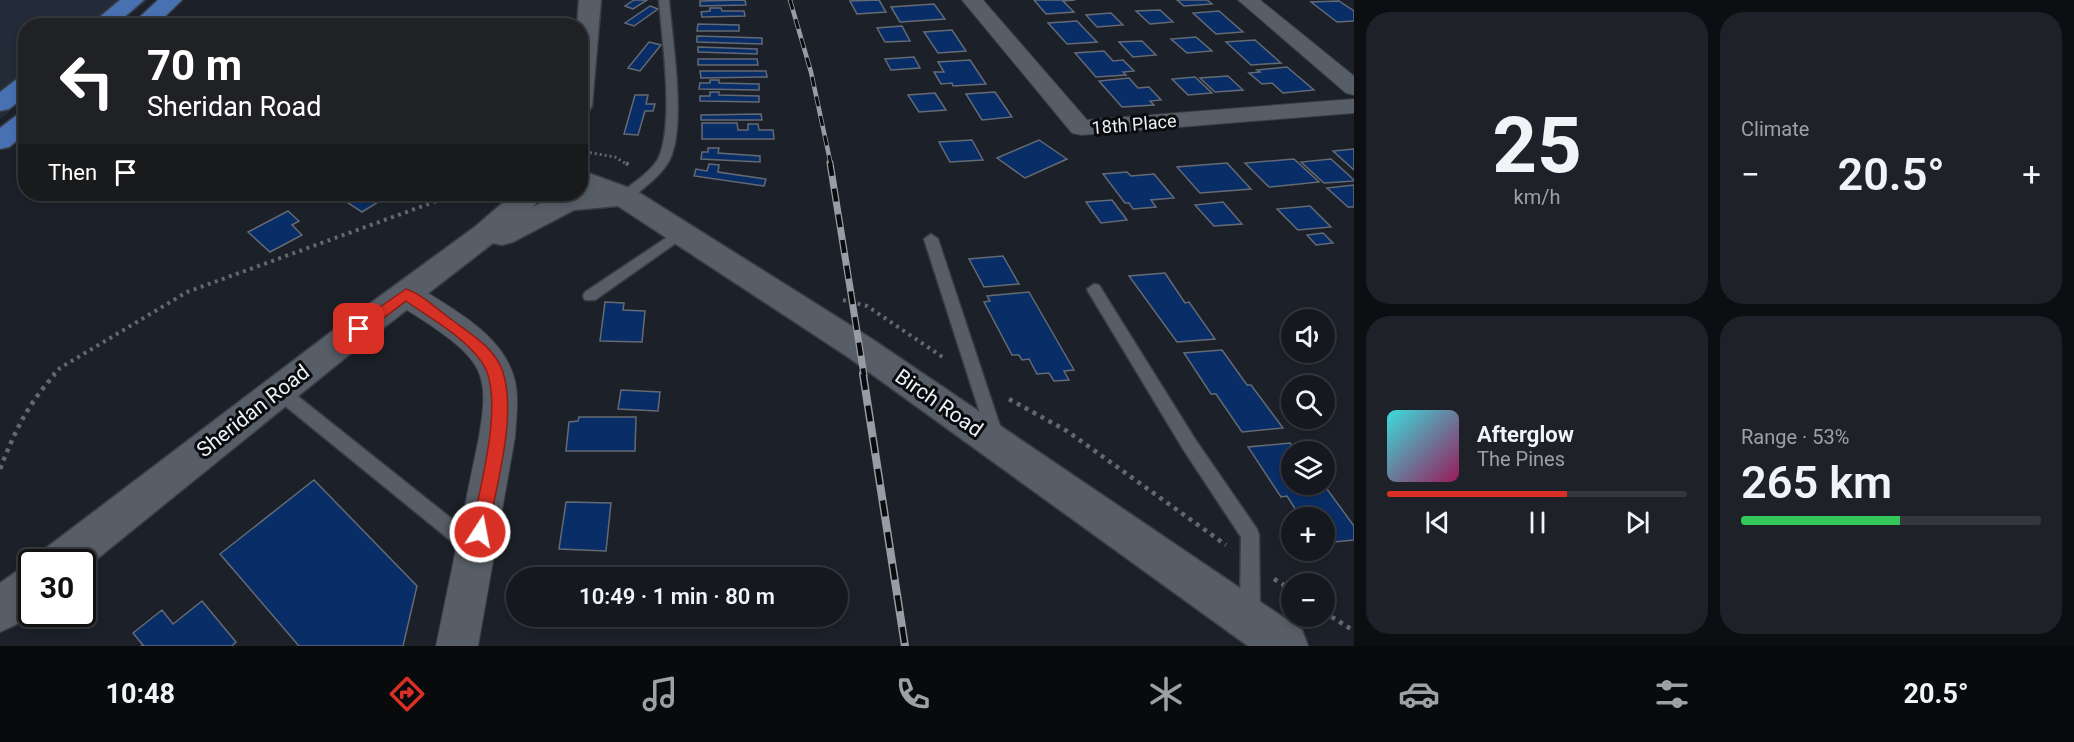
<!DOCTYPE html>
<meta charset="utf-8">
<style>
body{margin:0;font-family:Roboto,sans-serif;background:#1e2228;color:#f1f3f6;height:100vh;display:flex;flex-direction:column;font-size:22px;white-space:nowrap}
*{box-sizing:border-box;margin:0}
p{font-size:20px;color:#9da0a4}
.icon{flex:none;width:33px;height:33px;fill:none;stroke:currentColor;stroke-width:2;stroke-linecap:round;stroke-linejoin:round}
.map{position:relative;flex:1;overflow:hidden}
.drawer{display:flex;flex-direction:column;gap:12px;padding:12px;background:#0c0e11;width:720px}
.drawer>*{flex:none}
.top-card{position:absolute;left:18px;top:18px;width:570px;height:183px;border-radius:24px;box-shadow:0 3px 9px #0003,0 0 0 2px #34383d;background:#202124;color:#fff;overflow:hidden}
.controls{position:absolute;left:1281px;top:309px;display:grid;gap:12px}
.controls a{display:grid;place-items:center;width:54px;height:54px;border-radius:50%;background:#15191f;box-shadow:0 3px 9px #0003,0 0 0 2px #34383d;font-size:30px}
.speed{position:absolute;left:18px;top:549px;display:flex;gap:12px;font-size:30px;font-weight:700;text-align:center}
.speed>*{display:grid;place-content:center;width:78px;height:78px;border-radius:50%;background:#15191f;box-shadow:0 3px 9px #0003,0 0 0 2px #34383d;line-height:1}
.speed .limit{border:3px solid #111;border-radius:9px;background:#fff;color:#111}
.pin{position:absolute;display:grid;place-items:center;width:51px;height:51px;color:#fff;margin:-26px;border-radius:12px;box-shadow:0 3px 9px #0006}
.me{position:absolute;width:66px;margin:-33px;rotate:11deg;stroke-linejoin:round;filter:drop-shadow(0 0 4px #0008)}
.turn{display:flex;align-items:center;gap:21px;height:126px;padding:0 30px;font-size:27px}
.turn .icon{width:78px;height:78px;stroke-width:2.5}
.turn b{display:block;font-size:42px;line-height:51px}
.then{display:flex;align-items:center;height:57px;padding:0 30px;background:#0003;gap:12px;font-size:22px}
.big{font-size:45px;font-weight:600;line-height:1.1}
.drawer .card{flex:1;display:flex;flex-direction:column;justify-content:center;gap:9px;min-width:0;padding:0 21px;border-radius:24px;background:#1e2228}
.drawer .dial{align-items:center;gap:0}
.dial b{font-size:78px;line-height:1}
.song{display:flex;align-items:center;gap:18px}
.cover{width:72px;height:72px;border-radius:9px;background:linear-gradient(135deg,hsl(180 70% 55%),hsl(330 70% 35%))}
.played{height:6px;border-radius:3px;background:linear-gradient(90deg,#d93025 60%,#34383d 60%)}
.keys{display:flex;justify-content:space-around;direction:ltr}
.heat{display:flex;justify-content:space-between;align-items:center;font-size:33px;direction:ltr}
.charge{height:9px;border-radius:4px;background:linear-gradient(90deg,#34c759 53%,#34383d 0)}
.drawer .tiles{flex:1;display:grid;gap:12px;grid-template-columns:repeat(2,1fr)}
.trip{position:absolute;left:506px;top:567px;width:342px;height:60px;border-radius:30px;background:#15191f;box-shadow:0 3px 9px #0003,0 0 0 2px #34383d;font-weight:600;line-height:60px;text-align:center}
.menu{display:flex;height:96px;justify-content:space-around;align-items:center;background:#080a0c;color:#9da0a4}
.menu .icon{width:42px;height:42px}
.menu .on{color:#d93025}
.menu b{font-size:27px;color:#f1f3f6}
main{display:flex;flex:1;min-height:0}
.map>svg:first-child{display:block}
</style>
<main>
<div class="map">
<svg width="1354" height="646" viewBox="0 0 1354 646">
<rect width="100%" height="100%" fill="#1c2129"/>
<path fill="#232b38" d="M0,0H148L117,25L26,26L25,99L0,119Z"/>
<path fill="#092d66" stroke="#646a74" stroke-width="1.5" d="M634,0H647L633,9L625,6Z
M745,0L746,5L700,6V1Z
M879,0L886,12L857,14L850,1Z
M1034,0H1075L1063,1L1074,12L1046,14Z
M1177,0H1207L1212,4L1184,6Z
M1339,1L1354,11V21L1337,22L1311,2Z
M934,4L945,19L900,22L891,7Z
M650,6L658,9L634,26L625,23Z
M710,8H721L722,11H744L745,16L702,17L701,12L710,11Z
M1160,10L1173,22L1150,24L1136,11Z
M1219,11L1243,32L1216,34L1193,13Z
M1111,13L1123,25L1097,27L1086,15Z
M1077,21L1097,42L1067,44L1048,23Z
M698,24L739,25V31H697Z
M902,26L910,41L885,42L877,28Z
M952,30L966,51L938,53L924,32Z
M697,36L762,38V44L697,42Z
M1196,37L1212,51L1187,53L1171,39Z
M1255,40L1281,63L1251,65L1226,42Z
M1142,41L1156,55L1133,57L1119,42Z
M649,42L661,45L640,71L628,68Z
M698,47L757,49V54L698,52Z
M1104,51L1113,61L1123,60L1134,71L1123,72L1126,75L1096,77L1075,53Z
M914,57L920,68L891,70L885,59Z
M698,59H757L758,65H698Z
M970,60L986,84L953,86L952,83L941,84L934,72H944L938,62Z
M1287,67L1314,90L1283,93L1272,83L1262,84L1249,73L1260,72L1257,70Z
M700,71H766L767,77L701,78Z
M1228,76L1243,90L1215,92L1200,78Z
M1195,77L1212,93L1188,95L1172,79Z
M1129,78L1138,88L1149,87L1161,100L1150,101L1154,105L1122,107L1099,81Z
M710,80H719V83L759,84V90L699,89L700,83H710Z
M710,92H719V95L759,96V102L700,101V96H710Z
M995,92L1012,117L982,120L966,94Z
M935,93L946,110L919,112L908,95Z
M635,95H648L646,104H655L653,111H645L638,135L624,134Z
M761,114L762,120H701V115Z
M702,123H737L738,130H748V124H758L759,130H773L774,139H702Z
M972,140L983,160L950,162L939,142Z
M1039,140L1067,159L1025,178L997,158Z
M708,148H719L718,153L760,156V162L701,159L702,152H708Z
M1354,149V170L1333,151Z
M1294,159L1319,182L1269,187L1245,163Z
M1331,159L1354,180V181L1324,183L1301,162Z
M1227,163L1251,189L1200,193L1177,167Z
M709,164L719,165L718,172L766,179L764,186L694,176L696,169L707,171Z
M1127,172L1131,176L1154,174L1174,198L1151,200L1156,207L1133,209L1129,203H1125L1103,174Z
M1354,185V207H1348L1327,188Z
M351,194H391L362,212L342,199Z
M1112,200L1127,220L1101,223L1086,202Z
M1223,202L1242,224L1214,226L1195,205Z
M1310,206L1331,227L1298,230L1277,209Z
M288,211L299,221L292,225L302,235L270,252L248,232Z
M1323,233L1333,243L1316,245L1307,235Z
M1003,256L1019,284L984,287L969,259Z
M1165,273L1185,303L1189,302L1215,339L1177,342L1129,276Z
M1029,292L1074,370L1064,371L1069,380L1054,381L1049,373L1037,374L1029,359L1022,360L1019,355H1012L984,302L990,301L987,296Z
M605,302L624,303L623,310L645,311L642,342L600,341Z
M1222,350L1247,385H1251L1283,428L1242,432L1216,394H1211L1184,353Z
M621,390L660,392L658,411L618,409Z
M579,417H636L635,451H566L569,422L578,421Z
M1290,443L1296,452H1292V484L1324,485L1354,526V540L1324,543V518H1301L1287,496L1281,497L1248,447Z
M314,480L417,586L403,646H299L220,554Z
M566,502L611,503L606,551L559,549Z
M202,601L236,642L232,646H141L143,645L133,633L162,610L173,624Z"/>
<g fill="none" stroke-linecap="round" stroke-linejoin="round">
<defs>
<path id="service" d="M659,0H669C672,39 687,127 669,161C660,177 643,188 630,200H620L619,197L620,194C632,183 650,173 658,159C675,123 662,40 659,0Z
M681,228L688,233L686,236L595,300H585L583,296L585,292Z
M931,234L938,239L1004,438L1002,443L996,445L990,443L988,438L924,239Z
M1094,284L1099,285L1195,439L1257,529L1259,535L1260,615L1257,622L1250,625L1243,622L1240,615L1241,537L1183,449L1089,293L1087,289Z
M279,384L285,386L481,542L483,548L481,554L474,557L467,554L273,396L271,391L273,386Z"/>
<path id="minor" d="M962,0H983L1087,120L1354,99V113L1081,135L1072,133Z
M1238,0H1260L1354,76V95L1346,93Z
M406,283L417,286C453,310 504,334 515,381C519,399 516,419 515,437L478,646H436L479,437C482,417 487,393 479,373C469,345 419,319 395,302L391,294L395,286Z"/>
<path id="tertiary" d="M579,0H601L592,106L589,111L580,113V26H577Z
M580,170L635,190L872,339L1302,630L1308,646H1248L848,357L618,206L574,210L513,242L502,245L493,243L355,350L82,571V562H40L46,548L331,332L476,226L513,194H544L533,207L558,194H580L583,190L580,189Z
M32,565V613L15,625L0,632V583L17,571Z"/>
<path id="primary" d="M120,0H144L114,26H89Z
M158,0H182L155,26H130Z
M26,77V96L9,109L0,111V92L17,79Z
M26,112V133L9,147L0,149V128L17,115Z"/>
</defs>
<use href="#service" stroke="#393d44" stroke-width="3"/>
<use href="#minor" stroke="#393d44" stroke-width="2"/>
<use href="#tertiary" stroke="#393d44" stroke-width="3"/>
<use href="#primary" stroke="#393d44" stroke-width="3"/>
<path stroke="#63686f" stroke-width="3" stroke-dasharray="2 3" stroke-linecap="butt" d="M580,151L615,157L628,165"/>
<path stroke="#63686f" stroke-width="4" stroke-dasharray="3 4.5" stroke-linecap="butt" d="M626,163L631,166
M843,300L867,306L944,358
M53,375L60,368L187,292L456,194"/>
<path stroke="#63686f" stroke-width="4.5" stroke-dasharray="4 5" stroke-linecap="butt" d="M1009,399L1067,431L1226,545
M0,469C16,429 26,407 55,374
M1274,579L1292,590
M1324,612L1354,631"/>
<use href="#service" fill="#585e67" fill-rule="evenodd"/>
<use href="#minor" fill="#585e67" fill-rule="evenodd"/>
<use href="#tertiary" fill="#585e67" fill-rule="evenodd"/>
<use href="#primary" fill="#4871b2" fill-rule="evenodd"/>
<defs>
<path id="rail-far2" d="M790,0L811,72L831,165"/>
<path id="rail-far1" d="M830,163L864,375"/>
<path id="rail" d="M863,374L905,646"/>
</defs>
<use href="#rail-far2" stroke="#989ca3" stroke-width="4.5"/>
<use href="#rail-far1" stroke="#989ca3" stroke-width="7"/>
<use href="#rail" stroke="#989ca3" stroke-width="8"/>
<use href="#rail-far2" stroke="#090b0e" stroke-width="3" stroke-dasharray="10" stroke-linecap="butt"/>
<use href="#rail-far1" stroke="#090b0e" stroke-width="4.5" stroke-dasharray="13" stroke-linecap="butt"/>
<use href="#rail" stroke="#090b0e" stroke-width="5" stroke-dasharray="16" stroke-linecap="butt"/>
</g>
<path fill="#d93025" stroke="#8d1f18" stroke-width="1.5" d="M406,289C422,294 438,310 452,320C471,334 495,348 503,372C517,418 496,485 488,532L486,537L480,540L474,537L471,532C479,491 507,395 481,361C463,336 431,319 406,301L364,333L359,334L352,329L354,325Z"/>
<g text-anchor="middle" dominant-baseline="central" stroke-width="6" stroke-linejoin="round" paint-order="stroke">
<g font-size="18" fill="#ecf0f5" stroke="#090b0e">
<text transform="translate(1134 124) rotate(-5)">18th Place</text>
</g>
<g font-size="21" fill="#ecf0f5" stroke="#090b0e">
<text transform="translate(939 403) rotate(35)">Birch Road</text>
<text transform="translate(253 411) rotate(-38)">Sheridan Road</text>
</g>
</g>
</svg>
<div class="controls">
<a><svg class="icon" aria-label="sound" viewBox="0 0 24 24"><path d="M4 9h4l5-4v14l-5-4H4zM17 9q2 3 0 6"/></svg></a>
<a><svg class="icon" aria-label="search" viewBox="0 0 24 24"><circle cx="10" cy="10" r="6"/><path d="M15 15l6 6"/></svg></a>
<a><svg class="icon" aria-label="layers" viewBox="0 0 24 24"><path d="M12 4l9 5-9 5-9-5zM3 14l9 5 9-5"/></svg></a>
<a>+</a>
<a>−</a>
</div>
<div class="speed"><div class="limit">30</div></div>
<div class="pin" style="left:359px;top:329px;background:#d93025"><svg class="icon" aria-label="arrive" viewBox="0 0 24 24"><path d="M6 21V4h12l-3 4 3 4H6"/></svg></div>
<svg class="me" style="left:480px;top:532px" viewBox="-20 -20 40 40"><circle r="17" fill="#d93025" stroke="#fff" stroke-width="3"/><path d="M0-11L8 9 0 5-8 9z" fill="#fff"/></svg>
<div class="trip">10:49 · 1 min · 80 m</div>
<div class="top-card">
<div class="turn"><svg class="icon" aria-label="left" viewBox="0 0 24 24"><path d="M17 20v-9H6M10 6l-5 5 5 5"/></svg><div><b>70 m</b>Sheridan Road</div></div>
<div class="then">Then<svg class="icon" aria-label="arrive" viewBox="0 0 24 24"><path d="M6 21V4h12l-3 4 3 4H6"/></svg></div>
</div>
</div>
<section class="drawer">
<div class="tiles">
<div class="card dial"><b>25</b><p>km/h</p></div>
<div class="card"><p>Climate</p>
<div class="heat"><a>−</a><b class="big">20.5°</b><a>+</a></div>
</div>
<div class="card">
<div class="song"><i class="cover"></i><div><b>Afterglow</b><p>The Pines</p></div></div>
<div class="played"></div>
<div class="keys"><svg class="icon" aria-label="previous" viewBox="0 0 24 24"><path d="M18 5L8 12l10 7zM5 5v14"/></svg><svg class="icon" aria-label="pause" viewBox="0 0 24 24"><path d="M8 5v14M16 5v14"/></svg><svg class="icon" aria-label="next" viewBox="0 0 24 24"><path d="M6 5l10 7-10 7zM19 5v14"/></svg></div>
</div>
<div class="card"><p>Range · 53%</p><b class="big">265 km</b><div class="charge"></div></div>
</div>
</section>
</main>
<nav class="menu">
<b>10:48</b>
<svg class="icon on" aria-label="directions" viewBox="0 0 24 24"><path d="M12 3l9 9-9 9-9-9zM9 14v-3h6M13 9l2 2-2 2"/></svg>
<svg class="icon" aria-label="music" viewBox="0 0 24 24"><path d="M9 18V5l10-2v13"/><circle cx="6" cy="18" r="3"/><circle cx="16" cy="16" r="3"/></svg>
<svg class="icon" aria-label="phone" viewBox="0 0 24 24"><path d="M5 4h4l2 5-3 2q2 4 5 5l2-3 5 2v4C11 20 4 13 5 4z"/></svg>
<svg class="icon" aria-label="climate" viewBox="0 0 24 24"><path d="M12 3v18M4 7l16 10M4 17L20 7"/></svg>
<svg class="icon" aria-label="car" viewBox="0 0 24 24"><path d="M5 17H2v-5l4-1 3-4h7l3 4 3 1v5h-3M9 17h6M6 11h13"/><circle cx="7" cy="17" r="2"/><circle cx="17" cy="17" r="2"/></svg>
<svg class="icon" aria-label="filters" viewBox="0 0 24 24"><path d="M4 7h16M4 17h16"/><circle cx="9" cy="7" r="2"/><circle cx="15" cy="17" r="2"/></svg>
<b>20.5°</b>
</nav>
